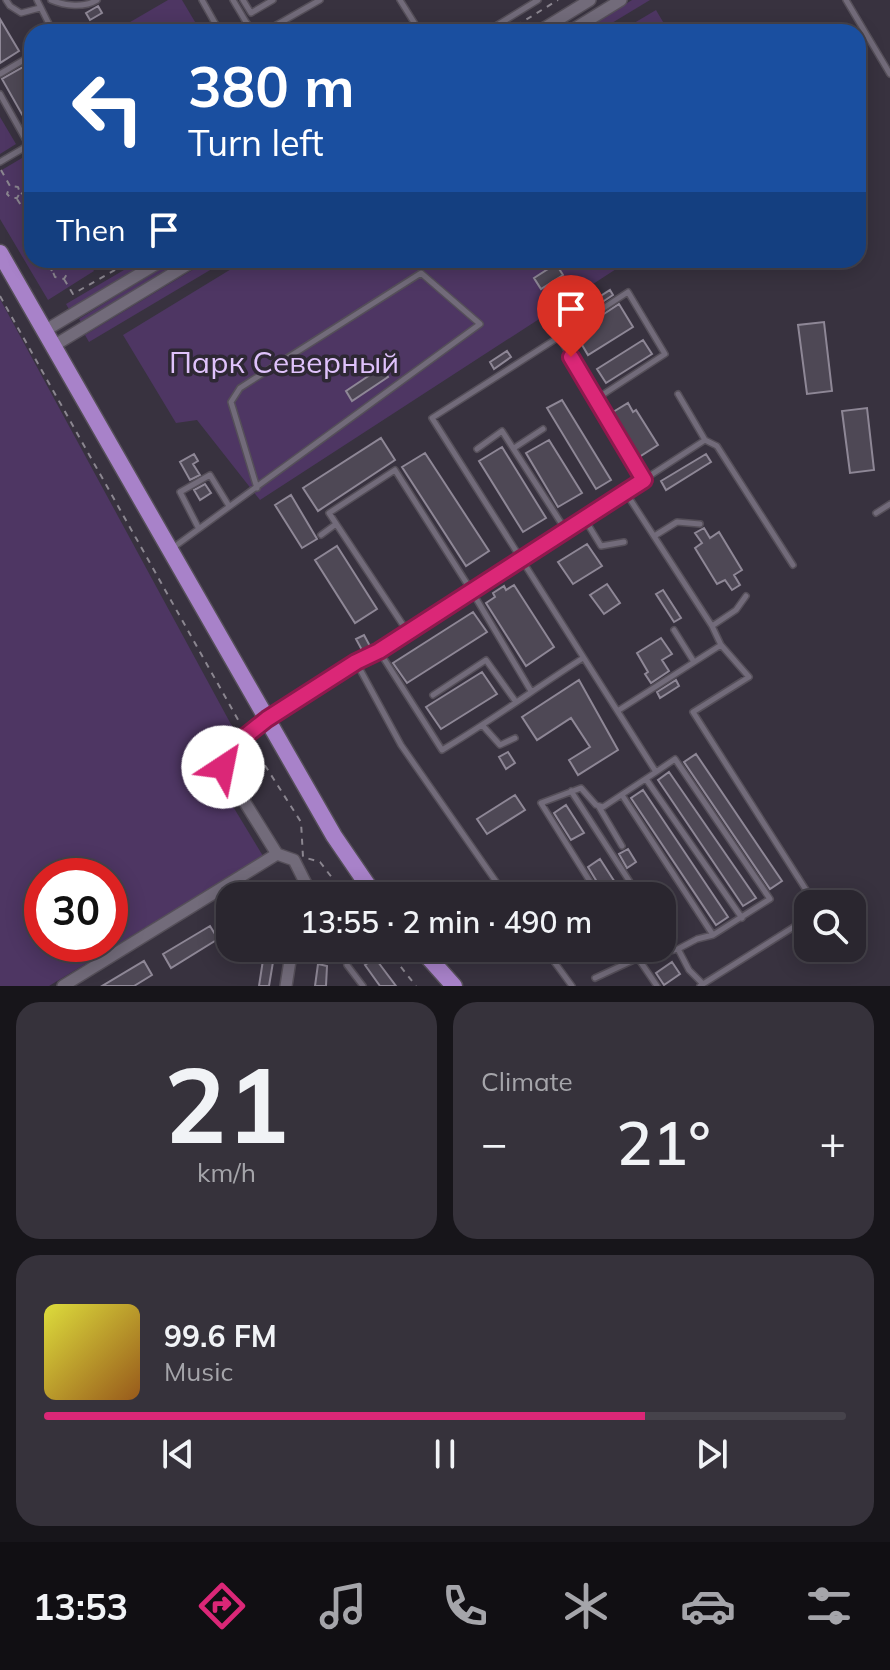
<!DOCTYPE html>
<meta charset="utf-8">
<style>
body{margin:0;font-family:Mulish,sans-serif;background:#36323b;color:#f1f3f6;height:100vh;display:flex;flex-direction:column;font-size:30px;white-space:nowrap}
*{box-sizing:border-box;margin:0}
p{font-size:26px;color:#a5a5aa}
.icon{flex:none;width:44px;height:44px;fill:none;stroke:currentColor;stroke-width:2;stroke-linecap:round;stroke-linejoin:round}
.map{position:relative;height:986px;overflow:hidden}
.sheet{display:flex;flex-direction:column;gap:16px;padding:16px;background:#17151a;flex:1}
.sheet>*{flex:none}
.guide{position:absolute;left:24px;top:24px;width:842px;height:244px;border-radius:24px;box-shadow:0 4px 20px #0003,0 0 0 2px #46434b;background:#1a4fa0;color:#fff;overflow:hidden}
.buttons{position:absolute;left:794px;top:890px;display:grid;gap:16px}
.buttons a{display:grid;place-items:center;width:72px;height:72px;border-radius:16px;background:#2a262f;box-shadow:0 4px 20px #0003,0 0 0 2px #46434b;font-size:40px}
.speed{position:absolute;left:24px;top:858px;display:flex;gap:16px;font-size:40px;font-weight:700;text-align:center}
.speed>*{display:grid;place-content:center;width:104px;height:104px;border-radius:50%;background:#2a262f;box-shadow:0 4px 20px #0003,0 0 0 2px #46434b;line-height:1}
.speed .limit{border:12px solid #d22;background:#fff;color:#111}
.pin{position:absolute;display:grid;place-items:center;width:68px;height:68px;color:#fff;margin:-82px -34px;border-radius:50% 50% 50% 0;rotate:-45deg;box-shadow:0 0 8px #0007}
.pin .icon{rotate:45deg}
.me{position:absolute;width:88px;margin:-44px;rotate:34deg;stroke-linejoin:round;filter:drop-shadow(0 0 6px #0008)}
.turn{display:flex;align-items:center;gap:28px;height:168px;padding:0 32px;font-size:36px}
.turn .icon{width:104px;height:104px;stroke-width:2.5}
.turn b{display:block;font-size:56px;line-height:68px}
.then{display:flex;align-items:center;height:76px;padding:0 32px;background:#0003;gap:16px;font-size:30px}
.big{font-size:60px;font-weight:600;line-height:1.1}
.sheet .widget{flex:1;display:flex;flex-direction:column;justify-content:center;gap:12px;min-width:0;padding:0 28px;border-radius:24px;background:#36323b}
.sheet .dial{align-items:center;gap:0}
.dial b{font-size:104px;line-height:1}
.song{display:flex;align-items:center;gap:24px}
.cover{width:96px;height:96px;border-radius:12px;background:linear-gradient(135deg,hsl(60 70% 55%),hsl(30 70% 35%))}
.played{height:8px;border-radius:4px;background:linear-gradient(90deg,#db2777 75%,#46434b 75%)}
.keys{display:flex;justify-content:space-around;direction:ltr}
.heat{display:flex;justify-content:space-between;align-items:center;font-size:44px;direction:ltr}
.sheet .tiles{flex:1;display:grid;gap:16px;grid-template-columns:1fr 1fr}
.widget:last-child{grid-column:span 2}
.trip{position:absolute;left:216px;top:882px;width:460px;height:80px;border-radius:24px;background:#2a262f;box-shadow:0 4px 20px #0003,0 0 0 2px #46434b;font-weight:600;line-height:80px;text-align:center}
.tabs{display:flex;height:128px;justify-content:space-around;align-items:center;background:#110f13;color:#a5a5aa}
.tabs .icon{width:56px;height:56px}
.tabs .selected{color:#db2777}
.tabs b{font-size:36px;color:#f1f3f6}
.map>svg:first-child{display:block}
</style>
<div class="map">
<svg width="890" height="986" viewBox="0 0 890 986">
<rect width="100%" height="100%" fill="#38323f"/>
<path fill="#4e3663" fill-rule="evenodd" d="M168,0H182L201,32H113Z
M632,0H650L597,32H581Z
M656,10L669,32H619Z
M0,117L16,144L0,154Z
M22,158L29,161L32,165V260H87L94,271L48,300L0,219V171Z
M141,260H155L70,311L66,304Z
M175,260H184L81,322L79,319Z
M209,260H227L89,342L85,335Z
M246,260H630L260,500L197,420L176,423L123,335Z
M0,299L233,728L212,751L220,785L263,856L49,986H0ZM42,876H110V944H42Z"/>
<path fill="#4e4855" stroke="#8e8796" stroke-width="2" d="M98,6L102,13L90,20L86,13Z
M0,19L19,51L0,63Z
M32,62V132L2,79Z
M556,264L563,275L541,289L534,278Z
M610,290L613,295L569,324L565,319Z
M619,304L633,327L588,355L575,333Z
M824,322L832,391L807,394L798,325Z
M643,340L652,354L606,383L597,369Z
M507,351L511,357L494,369L490,362Z
M382,367L388,377L352,401L346,391Z
M562,400L611,480L596,489L547,408Z
M628,403L633,412L636,410L658,445L639,457L613,412Z
M867,408L874,470L850,473L842,411Z
M381,438L395,460L318,511L303,488Z
M549,440L582,493L558,507L526,453Z
M502,447L546,518L523,532L479,461Z
M425,453L489,551L466,566L402,467Z
M194,454L198,461L193,464L200,475L190,480L180,462Z
M706,454L711,462L666,490L661,481Z
M205,484L211,493L200,500L194,490Z
M291,495L317,539L302,548L275,505Z
M704,528L710,538L719,532L742,570L734,575L740,585L732,590L725,580L717,584L695,548L702,543L695,533Z
M587,544L602,566L573,584L558,562Z
M337,546L377,609L355,623L315,560Z
M607,584L620,603L604,614L590,595Z
M514,585L554,647L526,666L486,603L495,597L493,593L504,586L506,590Z
M663,590L681,618L674,622L656,594Z
M473,612L487,632L407,683L393,663Z
M364,635L371,648L363,652L356,639Z
M661,638L672,654L662,660L669,671L651,683L645,674L648,672L637,653Z
M482,672L497,694L441,729L426,707Z
M579,680L618,750L578,775L569,760L590,747L571,718L537,740L522,717Z
M676,680L679,686L660,698L657,692Z
M508,752L515,763L506,769L499,757Z
M696,754L782,881L770,889L684,762Z
M669,772L756,898L743,906L658,780Z
M643,790L728,917L716,925L631,798Z
M515,795L525,810L487,834L477,819Z
M566,805L584,833L571,840L554,813Z
M628,849L636,862L627,868L619,854Z
M600,859L618,887L605,895L588,867Z
M210,926L218,939L171,968L163,954Z
M375,958L396,986H380L365,965Z
M263,960L273,962L269,986H259Z
M144,961L152,975L134,986H102Z
M672,962L680,974L664,985L656,973Z
M318,964L327,966L326,986H315Z"/>
<g fill="none" stroke-linecap="round" stroke-linejoin="round">
<defs>
<path id="lane" d="M6,0L10,6L21,13L40,8
M37,0L53,32
M51,0C65,6 84,8 97,0
M202,0L220,32
M233,0L252,32
M243,0L251,13L273,0
M400,0L420,32
M846,0L890,74
M232,32L247,23
M264,32L320,0
M486,32L538,0
M0,74L32,55
M0,94L32,151
M0,162L29,145
M559,337L628,292L665,354L596,399
M678,394L705,440L717,446L793,565
M514,448L543,429
M477,449L502,431L565,529
M876,513L890,504
M584,518L601,546L624,542
M198,527L180,492L210,475L229,506
M321,535L336,524
M656,535L677,522L700,524
M174,547L480,324L421,273L240,388L231,402L257,488
M712,626L736,610L746,596
M674,630L694,662
M407,631L329,513L395,470L471,590L531,691
M721,645L749,677L693,712L815,904
M379,651L442,750C491,721 536,688 583,658
M356,662L401,745L506,896
M433,695L486,660L516,702
M619,710L721,645L712,626L626,493
M271,717L356,662L379,651L705,440
M483,726L500,745L515,738
M646,779L742,918
M571,791L639,896
M622,795L713,935
M599,807L622,846
M599,896L541,803L581,788L596,805L603,807L656,772L432,418L559,337L644,480
M662,931L674,950
M544,948L572,986
M631,948L657,986
M678,949L689,970L703,984L700,986
M347,965L363,986
M595,978L638,958L678,949L697,939L713,935L770,899L675,759L656,772
M703,984L808,918"/>
<path id="street" d="M538,32L590,0
M569,32L621,0
M46,330L163,260
M55,345L195,260
M267,719L223,754V767L277,854
M277,854L294,860L306,884L302,896
M63,986L277,854
M286,986L292,948"/>
<path id="primary" d="M0,253L334,836L375,896
M420,948L454,986"/>
</defs>
<use href="#lane" stroke="#554f59" stroke-width="8"/>
<use href="#street" stroke="#554f59" stroke-width="14"/>
<use href="#primary" stroke="#554f59" stroke-width="19"/>
<path stroke="#8b8690" stroke-width="2" stroke-dasharray="6 6" stroke-linecap="butt" d="M506,32L558,0
M1,170L10,186L7,194L11,198H17L20,193L18,187L10,186
M21,193L32,200
M17,199L32,223
M30,225L27,232L32,241
M38,260L53,271
M53,260L57,267L65,268L67,274L64,279L55,277L53,272L57,267
M64,279L73,294L132,260
M0,296L241,725
M252,745L301,822L303,857L320,862L346,896
M386,948L416,986"/>
<use href="#lane" stroke="#726b7a" stroke-width="5"/>
<use href="#street" stroke="#726b7a" stroke-width="11"/>
<use href="#primary" stroke="#a882c9" stroke-width="16"/>
</g>
<g fill="none" stroke-linecap="round" stroke-linejoin="round">
<defs>
<path id="route" d="M223,767V754L267,719L356,662L379,651L644,480L571,357"/>
</defs>
<use href="#route" stroke="#8e194d" stroke-width="20"/>
<use href="#route" stroke="#db2777" stroke-width="14"/>
</g>
<g text-anchor="middle" dominant-baseline="central" stroke-width="7" stroke-linejoin="round" paint-order="stroke">
<g font-size="30" fill="#dfc2fb" stroke="#2e2834">
<text x="284" y="362">Парк Северный</text>
</g>
</g>
</svg>
<div class="buttons">
<a><svg class="icon" aria-label="search" viewBox="0 0 24 24"><circle cx="10" cy="10" r="6"/><path d="M15 15l6 6"/></svg></a>
</div>
<div class="speed"><div class="limit">30</div></div>
<div class="pin" style="left:571px;top:357px;background:#d93025"><svg class="icon" aria-label="arrive" viewBox="0 0 24 24"><path d="M6 21V4h12l-3 4 3 4H6"/></svg></div>
<svg class="me" style="left:223px;top:767px" viewBox="-20 -20 40 40"><circle r="19" fill="#fff"/><path d="M0-13L10 11 0 6-10 11z" fill="#db2777"/></svg>
<div class="trip">13:55 · 2 min · 490 m</div>
<div class="guide">
<div class="turn"><svg class="icon" aria-label="left" viewBox="0 0 24 24"><path d="M17 20v-9H6M10 6l-5 5 5 5"/></svg><div><b>380 m</b>Turn left</div></div>
<div class="then">Then<svg class="icon" aria-label="arrive" viewBox="0 0 24 24"><path d="M6 21V4h12l-3 4 3 4H6"/></svg></div>
</div>
</div>
<section class="sheet">
<div class="tiles">
<div class="widget dial"><b>21</b><p>km/h</p></div>
<div class="widget"><p>Climate</p>
<div class="heat"><a>−</a><b class="big">21°</b><a>+</a></div>
</div>
<div class="widget">
<div class="song"><i class="cover"></i><div><b>99.6 FM</b><p>Music</p></div></div>
<div class="played"></div>
<div class="keys"><svg class="icon" aria-label="previous" viewBox="0 0 24 24"><path d="M18 5L8 12l10 7zM5 5v14"/></svg><svg class="icon" aria-label="pause" viewBox="0 0 24 24"><path d="M8 5v14M16 5v14"/></svg><svg class="icon" aria-label="next" viewBox="0 0 24 24"><path d="M6 5l10 7-10 7zM19 5v14"/></svg></div>
</div>
</div>
</section>
<nav class="tabs">
<b>13:53</b>
<svg class="icon selected" aria-label="directions" viewBox="0 0 24 24"><path d="M12 3l9 9-9 9-9-9zM9 14v-3h6M13 9l2 2-2 2"/></svg>
<svg class="icon" aria-label="music" viewBox="0 0 24 24"><path d="M9 18V5l10-2v13"/><circle cx="6" cy="18" r="3"/><circle cx="16" cy="16" r="3"/></svg>
<svg class="icon" aria-label="phone" viewBox="0 0 24 24"><path d="M5 4h4l2 5-3 2q2 4 5 5l2-3 5 2v4C11 20 4 13 5 4z"/></svg>
<svg class="icon" aria-label="climate" viewBox="0 0 24 24"><path d="M12 3v18M4 7l16 10M4 17L20 7"/></svg>
<svg class="icon" aria-label="car" viewBox="0 0 24 24"><path d="M5 17H2v-5l4-1 3-4h7l3 4 3 1v5h-3M9 17h6M6 11h13"/><circle cx="7" cy="17" r="2"/><circle cx="17" cy="17" r="2"/></svg>
<svg class="icon" aria-label="filters" viewBox="0 0 24 24"><path d="M4 7h16M4 17h16"/><circle cx="9" cy="7" r="2"/><circle cx="15" cy="17" r="2"/></svg>
</nav>
